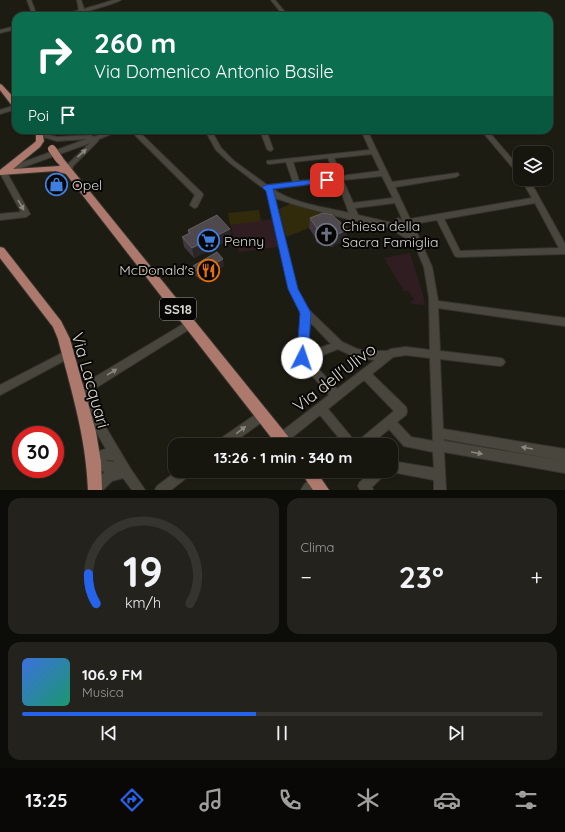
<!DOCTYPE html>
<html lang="it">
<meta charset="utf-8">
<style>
body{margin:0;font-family:Quicksand,sans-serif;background:#23221c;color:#f1f3f6;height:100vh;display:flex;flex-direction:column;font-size:15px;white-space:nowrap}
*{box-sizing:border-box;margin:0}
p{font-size:13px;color:#9e9f9e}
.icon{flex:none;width:22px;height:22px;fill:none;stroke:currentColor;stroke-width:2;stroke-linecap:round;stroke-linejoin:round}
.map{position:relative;height:490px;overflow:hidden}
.drawer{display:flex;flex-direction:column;gap:8px;padding:8px;background:#0c0c08;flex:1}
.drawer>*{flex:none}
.top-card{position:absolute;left:12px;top:12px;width:541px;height:122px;border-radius:12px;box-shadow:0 1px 3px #0004,0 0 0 1px #35342e;background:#0b6e4f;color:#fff;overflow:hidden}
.fabs{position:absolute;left:513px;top:146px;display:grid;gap:8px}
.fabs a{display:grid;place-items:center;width:40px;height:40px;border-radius:8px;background:#16150e;box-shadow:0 1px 3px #0004,0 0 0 1px #35342e;font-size:20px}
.speed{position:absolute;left:12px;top:426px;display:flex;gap:8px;font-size:20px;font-weight:700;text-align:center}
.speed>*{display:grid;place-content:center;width:52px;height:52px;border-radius:50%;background:#16150e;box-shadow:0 1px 3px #0004,0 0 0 1px #35342e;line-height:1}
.speed .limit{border:6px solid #d22;background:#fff;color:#111}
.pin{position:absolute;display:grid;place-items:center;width:34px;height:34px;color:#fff;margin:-17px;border-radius:8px;box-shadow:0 2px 6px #0006}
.me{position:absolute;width:44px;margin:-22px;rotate:4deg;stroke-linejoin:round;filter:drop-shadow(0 0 3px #0008)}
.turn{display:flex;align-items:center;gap:14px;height:84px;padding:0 16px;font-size:18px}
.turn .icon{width:52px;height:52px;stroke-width:2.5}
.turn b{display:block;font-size:28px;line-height:34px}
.then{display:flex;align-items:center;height:38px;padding:0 16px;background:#0003;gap:8px;font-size:15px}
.big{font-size:30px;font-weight:700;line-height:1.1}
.drawer .card{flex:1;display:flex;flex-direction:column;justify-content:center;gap:6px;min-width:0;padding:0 14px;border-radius:12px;background:#23221c}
.drawer .dial{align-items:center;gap:0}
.dial svg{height:104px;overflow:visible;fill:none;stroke:#35342e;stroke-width:7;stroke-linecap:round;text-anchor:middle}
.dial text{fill:#f1f3f6;stroke:none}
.song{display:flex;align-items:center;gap:12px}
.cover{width:48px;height:48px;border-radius:6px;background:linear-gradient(135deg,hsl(220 70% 55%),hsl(160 70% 35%))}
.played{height:4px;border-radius:2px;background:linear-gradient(90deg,#2563eb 45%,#35342e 45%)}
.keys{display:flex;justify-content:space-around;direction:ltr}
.heat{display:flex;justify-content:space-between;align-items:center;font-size:22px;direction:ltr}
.drawer .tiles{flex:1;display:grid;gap:8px;grid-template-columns:1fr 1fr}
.card:last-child{grid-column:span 2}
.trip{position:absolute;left:168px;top:438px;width:230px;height:40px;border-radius:12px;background:#16150e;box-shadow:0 1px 3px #0004,0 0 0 1px #35342e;font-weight:700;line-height:40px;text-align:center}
.tab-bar{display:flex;height:64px;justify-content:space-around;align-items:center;background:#090806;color:#9e9f9e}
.tab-bar .icon{width:28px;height:28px}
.tab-bar .active{color:#2563eb}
.tab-bar b{font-size:18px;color:#f1f3f6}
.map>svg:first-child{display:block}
</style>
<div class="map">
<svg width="565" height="490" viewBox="0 0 565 490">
<rect width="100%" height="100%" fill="#1d1c13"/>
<path fill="#2f1d22" d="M272,219L279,247L239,252L230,225Z
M410,253L423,295L425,305L412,304L410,302L414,300L408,291H404L384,258Z"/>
<path fill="#312b0c" d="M290,204L337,217L286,237L279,209Z
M259,210L261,221L230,225L228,213Z"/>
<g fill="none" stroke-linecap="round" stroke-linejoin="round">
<defs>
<path id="minor" d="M27,0H31L37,16H33Z
M77,0H81L84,9L114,0H121C112,5 72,16 61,16L79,10Z
M271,0H275L288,16H284Z
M16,26V29L0,33V30Z
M16,105V109L0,114V110Z
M112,130H121L99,139L98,141L73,166L71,174H69L66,172L68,164L90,143L7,173L30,214L26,217L0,220V214L21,212L0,173L1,170L87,139L57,141L37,135V133L39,132L57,137L91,135L94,137Z
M130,130H137L202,193L203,195L197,207L194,208L190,205L195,195Z
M205,130H211L221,148L234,161L267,185L293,182L286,162L269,164L267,163V161L370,150L361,130H367L392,182L458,173L459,175L456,177L395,187L410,219L532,198L521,179H529L565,244V254L458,257L455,256L437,220L413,224L432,267L438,301L565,318V326L438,308L440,351L500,358L503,359L505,362L503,365L500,366L440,359L443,429L565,449V461L444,439V441L565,461V473L444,452L446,490H434V480L387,471H391V461L434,468L433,452L404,446L389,429L370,445H345L320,415L285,443L281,444L277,443L276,439L277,435L329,395L297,358L301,313L289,289L267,191L230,163L216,150ZM372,154L380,171L341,176L334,158ZM328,158L335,177L299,181L293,162ZM382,176L393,198L353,203L343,180ZM337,181L349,213C324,207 294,204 273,189ZM275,198L296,205L355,221L387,227L414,243L424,267L429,297L430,350L406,347L391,349L387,351H368L357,349L342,342L309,310L297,289ZM395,203L403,221L398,218L394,221L409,233L392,223L358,215L355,208ZM535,203L559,248L460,251L444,219ZM310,322L331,344L307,352ZM338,349L357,358L375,360L337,389L310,360ZM406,355L430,358L433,441L411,437L397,422L406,415L407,411L406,407L372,374L393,357ZM364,380L394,411L358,441L357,444L328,409Z
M260,130H266L273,149L272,150L270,151L267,149Z
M481,130H487L520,168V174H518Z
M190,320L193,321L195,324L193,327L86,394L130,468L145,490H132L123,478L112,481L103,490H91L98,478L105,472L90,466L88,462C91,455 99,450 106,449L75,395L74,392L75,389ZM106,460H113L114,462L106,461Z
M68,350L71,351L73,354L71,357L0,395V385Z
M262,410L266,411L267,415L266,419L230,445H215L217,441Z
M177,471H192L190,475L171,490H155L157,486Z
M369,471H381L383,474L381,478L372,487L373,490H360L358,486L360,482L370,473Z
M315,476L319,478L321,482L315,490H301C304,484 309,479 315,476Z"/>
<path id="major" d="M0,84L2,85L16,100V107H13L0,90Z
M36,132H42L44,141L40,147L13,169L60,166L55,159L56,157H62L291,440L293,445H277L66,174L56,171L0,175V170L34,143L36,141Z
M0,247L4,248L61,321L70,339L96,432L101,462L102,490H88C86,436 71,390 58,339L53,327L0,258Z
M300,471H316L329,490H313Z"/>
</defs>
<use href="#minor" stroke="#36352f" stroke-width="2"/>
<use href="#major" stroke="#36352f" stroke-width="2"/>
<use href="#minor" fill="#49473d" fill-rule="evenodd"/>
<use href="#major" fill="#ad796d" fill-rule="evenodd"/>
<defs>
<path id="major-bridge" d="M52,149L59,159"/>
</defs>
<use href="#major-bridge" stroke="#36352f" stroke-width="9" stroke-linecap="butt"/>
<use href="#major-bridge" stroke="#ad796d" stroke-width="8"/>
</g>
<path fill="#3f373d" d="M298,130H327L326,131L299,134Z
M338,130H350L339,131Z
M310,218L346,239L332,247L316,242V239L309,228Z
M230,229L231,239L194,258L184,247L182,237L188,234V230Z
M193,266H224L200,280L194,274Z"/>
<path fill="#2a2526" d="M230,229L231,239L194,258L192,248Z
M348,229L346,239L332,247L333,237Z
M223,259L224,266L200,280L199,273Z"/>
<path fill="#4f484d" stroke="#645f61" d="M323,213L332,215L348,229L333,237L317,232L318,230L310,218Z
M217,215L230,229L192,248L182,237L190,233L188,230Z
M217,252L223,259L199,273L193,266Z"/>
<defs><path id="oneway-solid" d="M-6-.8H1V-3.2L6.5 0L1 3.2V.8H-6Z"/></defs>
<g fill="#89887f">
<use href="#oneway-solid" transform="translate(82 153) rotate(-42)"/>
<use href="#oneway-solid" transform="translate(21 205) rotate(60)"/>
<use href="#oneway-solid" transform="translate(112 372) rotate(-31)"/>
<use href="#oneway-solid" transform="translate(241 430) rotate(-37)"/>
<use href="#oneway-solid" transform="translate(527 448) rotate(-170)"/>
<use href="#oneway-solid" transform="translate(477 453) rotate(10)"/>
</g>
<path fill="#2563eb" stroke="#184099" d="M327,178L331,180L330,182L273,189L298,289L311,313L308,358L306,361L302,363L298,361L297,358L300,313L288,289L266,191L262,187L266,185Z"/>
<defs>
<symbol id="shop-ring" viewBox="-11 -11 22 22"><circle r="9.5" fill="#070604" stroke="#3f7fe0" stroke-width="1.5"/><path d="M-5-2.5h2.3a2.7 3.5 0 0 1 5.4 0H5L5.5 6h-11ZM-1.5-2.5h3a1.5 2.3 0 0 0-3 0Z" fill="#3f7fe0"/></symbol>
<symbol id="church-ring" viewBox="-11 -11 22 22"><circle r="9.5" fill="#070604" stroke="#6b7280" stroke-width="1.5"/><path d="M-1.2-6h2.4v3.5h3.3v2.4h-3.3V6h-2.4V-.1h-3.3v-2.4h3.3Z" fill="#6b7280"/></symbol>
<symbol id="supermarket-ring" viewBox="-11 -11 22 22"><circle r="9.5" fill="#070604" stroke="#3f7fe0" stroke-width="1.5"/><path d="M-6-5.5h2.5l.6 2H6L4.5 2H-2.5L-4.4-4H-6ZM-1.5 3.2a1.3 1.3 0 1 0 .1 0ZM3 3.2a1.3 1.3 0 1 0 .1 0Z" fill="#3f7fe0"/></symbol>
<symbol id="restaurant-ring" viewBox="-11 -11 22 22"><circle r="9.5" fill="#070604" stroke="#e8710a" stroke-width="1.5"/><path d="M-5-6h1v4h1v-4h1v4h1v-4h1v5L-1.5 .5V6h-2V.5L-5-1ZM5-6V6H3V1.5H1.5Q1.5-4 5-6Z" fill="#e8710a"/></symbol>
</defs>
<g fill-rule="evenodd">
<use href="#shop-ring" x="44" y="172" width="25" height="25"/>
<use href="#church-ring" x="314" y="222" width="25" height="25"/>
<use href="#supermarket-ring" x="196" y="228" width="25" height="25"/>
<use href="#restaurant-ring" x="196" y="258" width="25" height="25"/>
</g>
<g text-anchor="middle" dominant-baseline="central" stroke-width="4" stroke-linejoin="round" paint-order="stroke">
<rect fill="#070604" stroke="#999893" stroke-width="1" x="160" y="298" width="36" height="22" rx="3"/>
<g font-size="13" font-weight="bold" fill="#d8d7d0">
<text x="178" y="309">SS18</text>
</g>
<g font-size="14" fill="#d8d7d0" stroke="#070604" text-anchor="start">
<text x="72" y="185">Opel</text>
<text x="342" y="226">Chiesa della<tspan x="342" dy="16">Sacra Famiglia</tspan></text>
<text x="224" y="241">Penny</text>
<text x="194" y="270" text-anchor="end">McDonald's</text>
</g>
<g font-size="17" fill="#d8d7d0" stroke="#070604">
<text transform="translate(334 377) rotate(-38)">Via dell'Ulivo</text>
<text transform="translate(91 380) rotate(74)">Via Lacquari</text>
</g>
</g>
</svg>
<div class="fabs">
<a><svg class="icon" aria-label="layers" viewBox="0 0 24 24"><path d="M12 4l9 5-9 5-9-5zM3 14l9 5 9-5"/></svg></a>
</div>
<div class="speed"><div class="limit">30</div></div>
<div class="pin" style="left:327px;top:180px;background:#d93025"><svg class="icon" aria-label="arrive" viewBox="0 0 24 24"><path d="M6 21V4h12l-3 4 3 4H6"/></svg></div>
<svg class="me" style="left:302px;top:358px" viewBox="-20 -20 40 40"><circle r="19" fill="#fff"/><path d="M0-13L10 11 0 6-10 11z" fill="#2563eb"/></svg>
<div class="trip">13:26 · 1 min · 340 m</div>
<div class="top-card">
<div class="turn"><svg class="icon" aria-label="right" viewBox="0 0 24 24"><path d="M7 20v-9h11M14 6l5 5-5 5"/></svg><div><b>260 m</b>Via Domenico Antonio Basile</div></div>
<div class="then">Poi<svg class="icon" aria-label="arrive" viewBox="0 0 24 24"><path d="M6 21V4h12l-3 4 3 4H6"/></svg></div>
</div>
</div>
<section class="drawer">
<div class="tiles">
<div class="card dial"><svg viewBox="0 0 100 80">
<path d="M14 69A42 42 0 1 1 86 69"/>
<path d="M14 69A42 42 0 0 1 8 46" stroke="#2563eb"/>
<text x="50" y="56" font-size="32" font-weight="700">19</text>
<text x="50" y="72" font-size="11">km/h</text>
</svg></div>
<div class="card"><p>Clima</p>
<div class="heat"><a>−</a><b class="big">23°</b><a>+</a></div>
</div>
<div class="card">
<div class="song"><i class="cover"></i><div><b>106.9 FM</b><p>Musica</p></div></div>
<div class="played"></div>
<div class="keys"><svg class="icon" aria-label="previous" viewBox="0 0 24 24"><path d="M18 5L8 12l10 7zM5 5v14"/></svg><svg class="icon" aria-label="pause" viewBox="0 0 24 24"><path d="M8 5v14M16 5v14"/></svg><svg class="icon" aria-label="next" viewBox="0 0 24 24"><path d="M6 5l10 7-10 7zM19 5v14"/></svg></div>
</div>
</div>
</section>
<nav class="tab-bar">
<b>13:25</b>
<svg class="icon active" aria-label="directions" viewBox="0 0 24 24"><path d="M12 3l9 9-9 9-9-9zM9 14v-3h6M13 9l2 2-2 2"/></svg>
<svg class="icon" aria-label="music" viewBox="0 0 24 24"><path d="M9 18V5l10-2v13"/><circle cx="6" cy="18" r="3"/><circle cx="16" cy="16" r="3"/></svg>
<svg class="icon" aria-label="phone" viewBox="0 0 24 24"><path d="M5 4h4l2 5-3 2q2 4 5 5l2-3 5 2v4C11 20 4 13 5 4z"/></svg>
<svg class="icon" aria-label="climate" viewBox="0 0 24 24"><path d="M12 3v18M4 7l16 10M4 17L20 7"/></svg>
<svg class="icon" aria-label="car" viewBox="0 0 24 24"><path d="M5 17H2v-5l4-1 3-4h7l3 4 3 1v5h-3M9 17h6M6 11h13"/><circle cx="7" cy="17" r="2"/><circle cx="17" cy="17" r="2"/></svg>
<svg class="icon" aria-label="filters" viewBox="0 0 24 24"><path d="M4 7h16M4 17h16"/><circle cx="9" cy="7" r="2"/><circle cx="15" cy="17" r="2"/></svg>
</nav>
